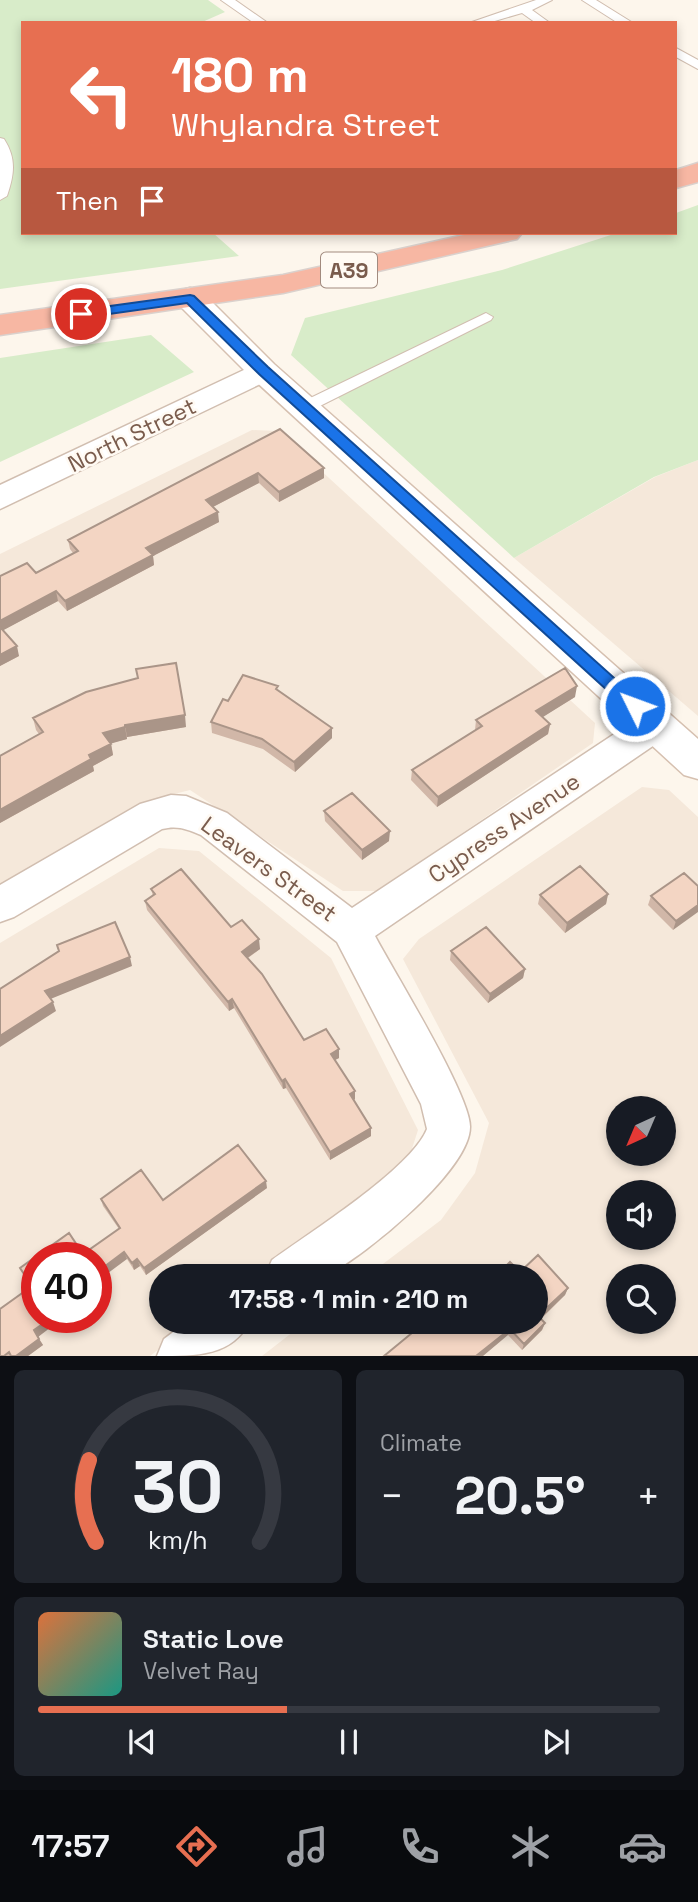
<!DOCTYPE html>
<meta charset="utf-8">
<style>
body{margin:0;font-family:"Space Grotesk",sans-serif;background:#20242c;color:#f1f3f6;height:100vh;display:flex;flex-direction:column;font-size:26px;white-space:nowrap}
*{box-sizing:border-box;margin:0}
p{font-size:23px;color:#9ea1a6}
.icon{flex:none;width:38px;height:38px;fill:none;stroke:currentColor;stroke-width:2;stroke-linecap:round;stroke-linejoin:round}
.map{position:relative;height:1356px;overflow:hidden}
.sheet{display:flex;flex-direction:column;gap:14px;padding:14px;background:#0d0f14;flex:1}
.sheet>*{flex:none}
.banner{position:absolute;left:21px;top:21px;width:656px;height:214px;border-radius:0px;box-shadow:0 4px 10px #0003;background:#e76f51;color:#fff;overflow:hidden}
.needle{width:46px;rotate:224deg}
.buttons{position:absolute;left:606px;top:1096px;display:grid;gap:14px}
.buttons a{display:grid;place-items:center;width:70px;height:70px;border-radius:50%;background:#171b24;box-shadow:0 4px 10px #0003;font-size:35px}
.speed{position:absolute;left:21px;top:1242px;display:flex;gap:14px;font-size:35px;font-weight:700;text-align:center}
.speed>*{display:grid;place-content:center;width:91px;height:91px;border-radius:50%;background:#171b24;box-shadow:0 4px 10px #0003;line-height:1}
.speed .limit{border:10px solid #d22;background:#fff;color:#111}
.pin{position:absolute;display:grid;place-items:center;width:60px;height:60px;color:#fff;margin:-30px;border:4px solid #fff;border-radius:50%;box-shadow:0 2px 7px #0007}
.me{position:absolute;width:77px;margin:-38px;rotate:312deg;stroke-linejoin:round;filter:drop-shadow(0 0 5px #0008)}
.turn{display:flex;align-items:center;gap:24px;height:147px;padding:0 35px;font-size:32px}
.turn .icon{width:91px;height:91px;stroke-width:2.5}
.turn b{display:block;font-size:49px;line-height:60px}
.then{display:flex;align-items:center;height:66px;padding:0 35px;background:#0003;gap:14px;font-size:26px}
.big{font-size:52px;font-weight:800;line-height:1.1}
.sheet .widget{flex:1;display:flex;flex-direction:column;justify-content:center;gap:10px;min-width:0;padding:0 24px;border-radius:10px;background:#20242c}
.sheet .dial{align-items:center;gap:0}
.dial svg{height:182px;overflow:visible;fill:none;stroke:#363941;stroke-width:7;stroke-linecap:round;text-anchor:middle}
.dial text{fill:#f1f3f6;stroke:none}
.song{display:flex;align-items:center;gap:21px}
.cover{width:84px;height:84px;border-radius:10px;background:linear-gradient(135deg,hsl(20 70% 55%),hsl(170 70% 35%))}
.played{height:7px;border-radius:4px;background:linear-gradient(90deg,#e76f51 40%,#363941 40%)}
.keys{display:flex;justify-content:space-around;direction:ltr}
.heat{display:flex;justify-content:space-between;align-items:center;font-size:38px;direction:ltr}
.sheet .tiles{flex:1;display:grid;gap:14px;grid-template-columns:1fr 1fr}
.widget:last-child{grid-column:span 2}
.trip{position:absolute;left:149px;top:1264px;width:399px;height:70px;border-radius:35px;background:#171b24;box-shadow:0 4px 10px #0003;font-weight:800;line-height:70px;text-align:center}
.dock{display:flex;height:112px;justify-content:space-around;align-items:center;background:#090b0e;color:#9ea1a6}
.dock .icon{width:49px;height:49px}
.dock .selected{color:#e76f51}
.dock b{font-size:32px;color:#f1f3f6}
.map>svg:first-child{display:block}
</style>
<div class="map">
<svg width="698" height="1356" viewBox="0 0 698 1356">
<rect width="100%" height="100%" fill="#fdf6ec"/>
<path fill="#f5e8da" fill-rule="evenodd" d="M252,430L278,431L595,723L593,743L378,891H343L190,790L143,802L0,886V554Z
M698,460V716L514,558L655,477Z
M642,787L669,790L698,817V1356H262L307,1321H536V1276H367L441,1220L475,1173L489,1123L403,959L419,939ZM618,1108H663V1153H618ZM618,1192H663V1237H618ZM618,1276H663V1321H618Z
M159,848L199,851L331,958L418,1130L408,1161L256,1276H161V1321H196L150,1356H0V943ZM37,1258H96V1318H37Z"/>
<path fill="#d8ecc9" d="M0,0H208L225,12L200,23H23V233H213L239,256L0,289Z
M698,205V460L654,477L514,558L291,355L305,318L502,270L617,233H676V213Z
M151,335L194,372L0,462V358Z"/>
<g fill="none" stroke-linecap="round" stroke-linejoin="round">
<defs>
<path id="lane" d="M221,0H235L268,23H254Z
M536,0H552L532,10L550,23H536L522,13L488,23H469Z
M582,0H596L633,23H618Z
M676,48L698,60V69L676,57Z
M0,138L4,139C17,159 14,175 7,196L0,200Z
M486,313L493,317L491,320L310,411H300L297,407L300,403Z"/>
<path id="street" d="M263,361L273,364L278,371L273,378L0,509V485Z
M656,711L669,715L674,725L669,735L375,936C393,970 471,1096 470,1127C470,1170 366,1255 329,1274C318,1280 280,1276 265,1276L272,1260C309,1233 411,1169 427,1129L421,1104L337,942L201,835C187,829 177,825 162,829L14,917L0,922V885L140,804L171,795L186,796L227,813L352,908L643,715Z
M188,1321H250C232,1356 198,1356 157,1356L164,1339Z"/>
<path id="secondary" d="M190,288L201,291L274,364L698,739V779L684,775L252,378L179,305L175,298L179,291Z"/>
<path id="highway" d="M698,163V182L676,188V170Z
M473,233H522L517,239L283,293L0,335V315L283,275Z"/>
</defs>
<use href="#lane" stroke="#d1beb0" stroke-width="2"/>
<use href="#street" stroke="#d1beb0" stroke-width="3"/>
<use href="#secondary" stroke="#d6c0b0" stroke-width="3"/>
<use href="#highway" stroke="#dad1cd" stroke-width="3"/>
<use href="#lane" fill="#fff" fill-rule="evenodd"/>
<use href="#street" fill="#fff" fill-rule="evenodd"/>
<use href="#secondary" fill="#fff" fill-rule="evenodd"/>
<use href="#highway" fill="#f7b7a3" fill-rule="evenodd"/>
</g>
<path fill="#d1b7a8" d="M280,429L324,478L279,502L259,483L213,507L219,522L153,556L154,565L67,611L58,601L3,630L19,656L0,666V576L36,573L73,553L70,549L68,540Z
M278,690L332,728V738L295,772L263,749L212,733L211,722L228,701Z
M575,697L542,717L550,724L548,734L437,807L411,780L412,770L475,730L476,720Z
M33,718L186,727L127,737V739L111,743L113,755L93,766L94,771L0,823V756L39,734L36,730Z
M324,811L389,841L362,860L325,821Z
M698,886L673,930L648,905L651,896Z
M151,889L231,927L260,949L248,958L304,1040L339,1049V1058L335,1060L355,1099L354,1100L371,1128V1136L330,1160L286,1088L283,1089L234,1008L229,1011L147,910L145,901L153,896Z
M608,894L606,904L565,933L538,904L540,895Z
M451,951L525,969L523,978L488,1003L450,960Z
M267,1188L146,1275L140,1266L134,1270L127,1259L96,1258L38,1337L43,1345L28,1356H0L31,1287L20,1268L83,1254L119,1229L103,1206L101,1199L163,1200Z
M520,1272L568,1288L565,1295L541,1319L545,1323L542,1330L522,1350L508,1335L414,1330V1324L536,1321Z"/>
<path fill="#aa9588" d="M324,468V478L279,502V492Z
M258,473L259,483L207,510L206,500Z
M218,512L219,522L153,556L154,565L67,611L65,601L146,548Z
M56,591L58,601L0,632V621Z
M17,646L19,656L0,666V655Z
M577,686L575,697L535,722L536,711Z
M185,715L186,727L127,737L125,725Z
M550,724L548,734L437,807L438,797Z
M125,727L127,739L106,745L103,733Z
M332,728V738L295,772L294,762Z
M111,744L113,755L93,766L94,771L0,823V810L89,755Z
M390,831L389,841L362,860V850Z
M608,894L606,904L565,933L567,923Z
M698,905V912L673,930L676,921Z
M259,939L260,949L243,961L242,952Z
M130,957L132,966L48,1000L45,991Z
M525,969L523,978L488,1003L490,994Z
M232,999L234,1008L229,1011L228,1002Z
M53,1002L56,1011L0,1047V1036Z
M339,1049V1058L331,1062V1054Z
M285,1079L286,1088L283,1089L282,1081Z
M355,1091V1099L350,1102V1094Z
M371,1128V1136L330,1160V1152Z
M266,1181L267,1188L146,1275L144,1268Z
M124,1252L127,1259L96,1282V1273Z
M137,1259L140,1266L134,1270L132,1263Z
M568,1288L565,1295L536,1323L538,1316Z
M51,1318H63L38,1337L34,1330Z
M545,1323L542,1330L522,1350L524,1344Z
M510,1329L508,1335L483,1356H476Z
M39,1339L43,1345L28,1356H16Z"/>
<path fill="#f3d5c3" stroke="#aa9588" stroke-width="2" d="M280,429L324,468L279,492L258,473L206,500L218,512L146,548L153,555L65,601L56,591L0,621V576L27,563L36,573L78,551L68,540Z
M0,627L17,646L0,655Z
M176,663L185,715L125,725V727L103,733L111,744L89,755L91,759L0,810V756L43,732L33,718L86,692L138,678L136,669Z
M565,668L577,686L536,711L550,724L438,797L412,770L482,726L476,720Z
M243,675L278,686L276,689L332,728L294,762L262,739L211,722L223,699L228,701Z
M352,793L390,831L362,850L324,811Z
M580,866L608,894L567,923L540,895Z
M181,869L231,927L242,920L259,939L242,952L262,974L304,1040L326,1029L339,1049L331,1054L355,1091L350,1094L371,1128L330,1152L285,1079L282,1081L232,999L228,1002L145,901L155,894L151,889Z
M684,873L698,886V905L676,921L651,896Z
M115,922L130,957L45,991L53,1002L0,1036V989L59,951L57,945Z
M486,927L525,969L490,994L451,951Z
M238,1145L266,1181L144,1268L137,1259L132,1263L124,1252L96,1273V1258H37V1318H51L34,1330L39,1339L16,1356H11L9,1352L4,1356H0V1309L32,1286L20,1268L69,1233L83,1254L120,1228L101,1199L141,1170L163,1200Z
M538,1255L568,1288L538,1316L545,1323L524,1344L510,1329L476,1356H384L418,1328L414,1324L417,1321H536V1276H496L510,1262L520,1272Z"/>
<path fill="#1a73e8" stroke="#114b97" stroke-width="2" d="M190,295L194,296L268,367L641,702L643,706L641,711H630L259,374L187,303L81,318L75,314L81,310Z"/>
<g text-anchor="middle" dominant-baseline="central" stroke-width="5" stroke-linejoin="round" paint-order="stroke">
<rect fill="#fffaf3" stroke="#a28b7f" stroke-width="2" x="321" y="252.5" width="56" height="35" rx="5"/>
<g font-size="21" font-weight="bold" fill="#7a5c4d">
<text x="349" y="270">A39</text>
</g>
<g font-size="23" fill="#7a5c4d" stroke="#fffaf3">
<text transform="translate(132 435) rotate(-26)">North Street</text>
<text transform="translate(504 828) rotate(-34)">Cypress Avenue</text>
<text transform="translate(269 869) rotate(36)">Leavers Street</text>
</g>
</g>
</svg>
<div class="buttons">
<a><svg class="needle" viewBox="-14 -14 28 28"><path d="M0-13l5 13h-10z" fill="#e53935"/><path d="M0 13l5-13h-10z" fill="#9ea1a6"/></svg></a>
<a><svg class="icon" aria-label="sound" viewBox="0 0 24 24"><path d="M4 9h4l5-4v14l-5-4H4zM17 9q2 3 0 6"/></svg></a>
<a><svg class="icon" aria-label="search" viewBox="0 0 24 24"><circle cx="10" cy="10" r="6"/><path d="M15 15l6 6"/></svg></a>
</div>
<div class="speed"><div class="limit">40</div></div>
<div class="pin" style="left:81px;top:314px;background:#d93025"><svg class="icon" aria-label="arrive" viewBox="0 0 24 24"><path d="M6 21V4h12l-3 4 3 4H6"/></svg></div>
<svg class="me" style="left:635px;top:706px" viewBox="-20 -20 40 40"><circle r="17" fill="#1a73e8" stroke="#fff" stroke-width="3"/><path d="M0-11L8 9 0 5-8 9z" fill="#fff"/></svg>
<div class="trip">17:58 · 1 min · 210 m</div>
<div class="banner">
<div class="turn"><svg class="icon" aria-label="left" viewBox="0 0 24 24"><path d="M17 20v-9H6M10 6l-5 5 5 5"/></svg><div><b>180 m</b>Whylandra Street</div></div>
<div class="then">Then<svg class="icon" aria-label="arrive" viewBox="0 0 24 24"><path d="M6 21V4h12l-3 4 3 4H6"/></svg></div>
</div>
</div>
<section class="sheet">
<div class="tiles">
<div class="widget dial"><svg viewBox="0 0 100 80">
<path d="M14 69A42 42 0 1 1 86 69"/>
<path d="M14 69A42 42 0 0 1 11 33" stroke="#e76f51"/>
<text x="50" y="56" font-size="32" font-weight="700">30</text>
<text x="50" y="72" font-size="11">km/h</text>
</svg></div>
<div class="widget"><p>Climate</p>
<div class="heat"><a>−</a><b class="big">20.5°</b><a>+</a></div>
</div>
<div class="widget">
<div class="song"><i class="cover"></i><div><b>Static Love</b><p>Velvet Ray</p></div></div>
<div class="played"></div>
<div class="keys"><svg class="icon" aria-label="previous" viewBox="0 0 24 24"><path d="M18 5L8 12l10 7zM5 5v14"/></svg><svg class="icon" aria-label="pause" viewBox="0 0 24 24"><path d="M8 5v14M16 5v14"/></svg><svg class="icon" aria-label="next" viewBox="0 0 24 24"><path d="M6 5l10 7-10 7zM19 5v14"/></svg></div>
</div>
</div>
</section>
<nav class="dock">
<b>17:57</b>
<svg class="icon selected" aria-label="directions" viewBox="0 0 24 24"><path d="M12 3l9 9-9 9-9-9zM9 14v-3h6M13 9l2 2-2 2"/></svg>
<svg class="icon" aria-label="music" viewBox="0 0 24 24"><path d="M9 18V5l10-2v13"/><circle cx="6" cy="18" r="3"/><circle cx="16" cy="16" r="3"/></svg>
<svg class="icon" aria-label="phone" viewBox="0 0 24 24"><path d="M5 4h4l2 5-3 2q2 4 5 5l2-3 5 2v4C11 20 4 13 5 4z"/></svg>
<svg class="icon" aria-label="climate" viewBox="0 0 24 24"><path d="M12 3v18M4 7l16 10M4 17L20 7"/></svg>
<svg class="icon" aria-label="car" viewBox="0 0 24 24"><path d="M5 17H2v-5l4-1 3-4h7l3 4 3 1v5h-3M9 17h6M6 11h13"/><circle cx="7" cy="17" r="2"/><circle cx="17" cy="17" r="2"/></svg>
</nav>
